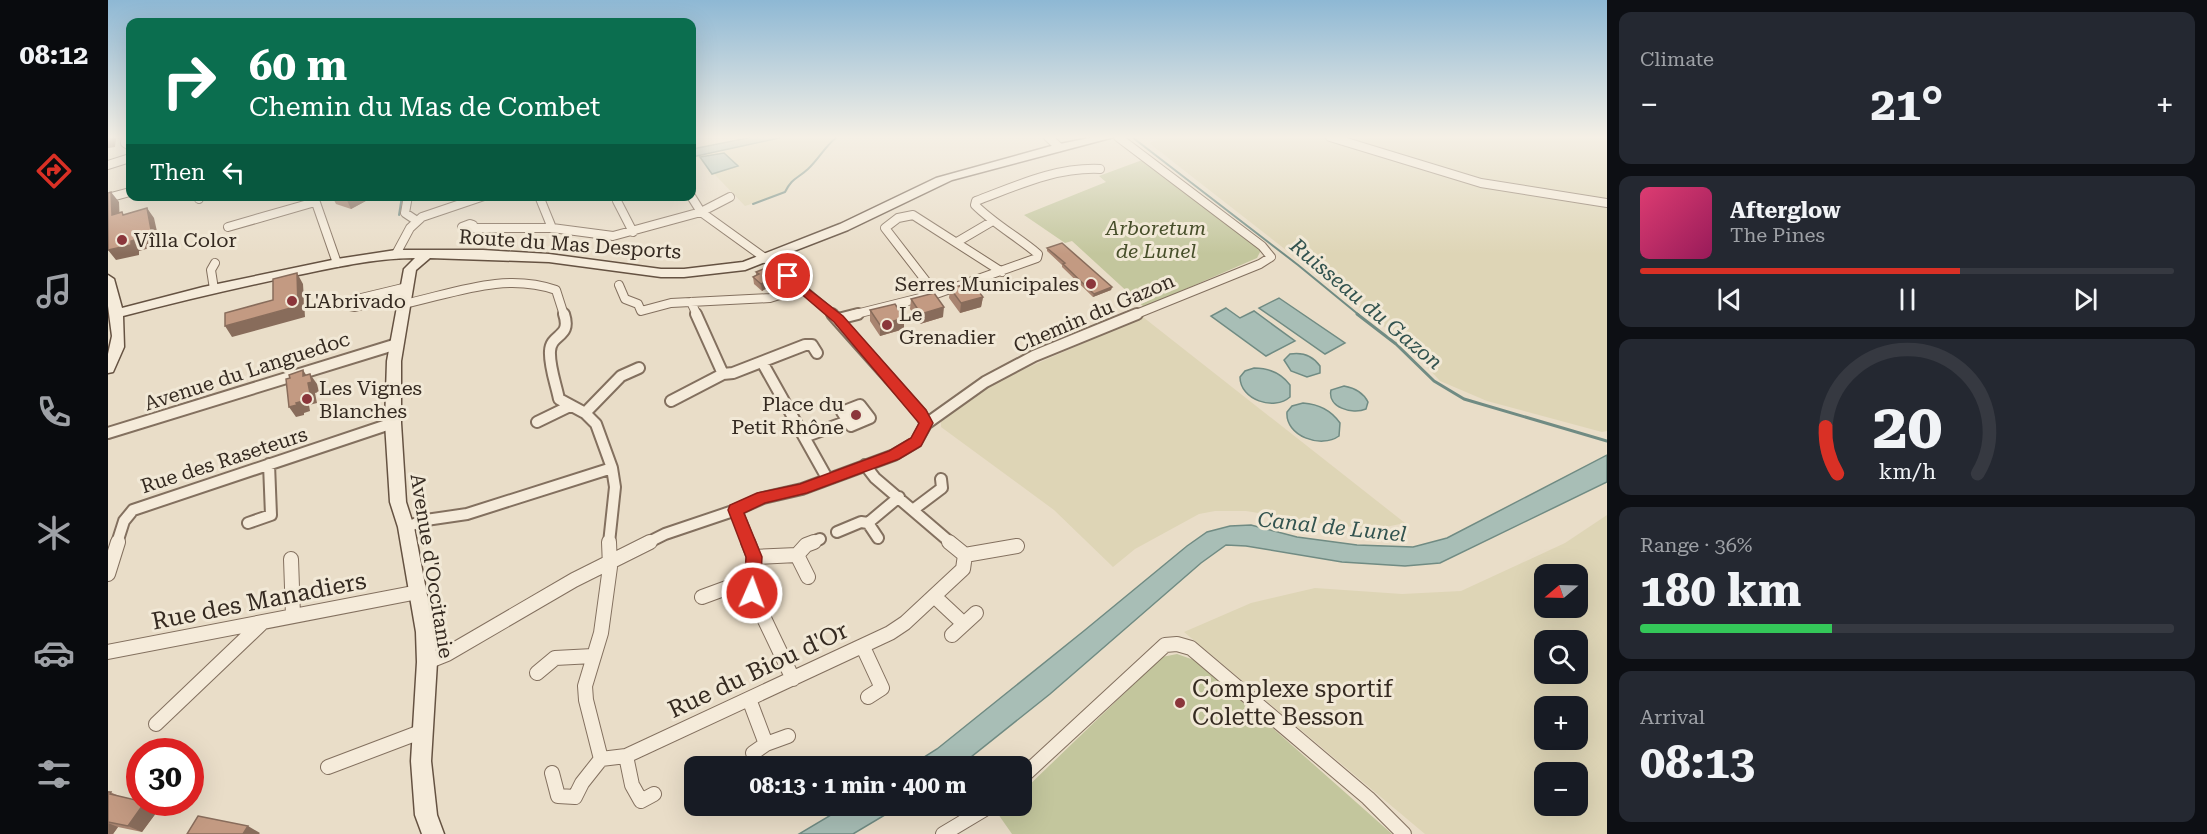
<!DOCTYPE html>
<meta charset="utf-8">
<style>
body{margin:0;font-family:"Roboto Serif",serif;background:#242831;color:#f1f3f6;height:100vh;display:flex;flex-direction:column;font-size:22px;white-space:nowrap}
*{box-sizing:border-box;margin:0}
p{font-size:20px;color:#9ea1a6}
.icon{flex:none;width:33px;height:33px;fill:none;stroke:currentColor;stroke-width:2;stroke-linecap:round;stroke-linejoin:round}
.map{position:relative;flex:1;overflow:hidden}
.drawer{display:flex;flex-direction:column;gap:12px;padding:12px;background:#0d0f14;width:600px}
.drawer>*{flex:none}
.banner{position:absolute;left:18px;top:18px;width:570px;height:183px;border-radius:12px;box-shadow:0 6px 24px #0002;background:#0b6e4f;color:#fff;overflow:hidden}
.needle{width:39px;rotate:251deg}
.controls{position:absolute;left:1426px;top:564px;display:grid;gap:12px}
.controls a{display:grid;place-items:center;width:54px;height:54px;border-radius:12px;background:#171b24;box-shadow:0 6px 24px #0002;font-size:30px}
.speed{position:absolute;left:18px;top:738px;display:flex;gap:12px;font-size:30px;font-weight:700;text-align:center}
.speed>*{display:grid;place-content:center;width:78px;height:78px;border-radius:50%;background:#171b24;box-shadow:0 6px 24px #0002;line-height:1}
.speed .limit{border:9px solid #d22;background:#fff;color:#111}
.pin{position:absolute;display:grid;place-items:center;width:51px;height:51px;color:#fff;margin:-26px;border:3px solid #fff;border-radius:50%;box-shadow:0 2px 6px #0007}
.me{position:absolute;width:66px;margin:-33px;rotate:2deg;stroke-linejoin:round;filter:drop-shadow(0 0 4px #0008)}
.turn{display:flex;align-items:center;gap:21px;height:126px;padding:0 24px;font-size:27px}
.turn .icon{width:78px;height:78px;stroke-width:2.5}
.turn b{display:block;font-size:42px;line-height:51px}
.then{display:flex;align-items:center;height:57px;padding:0 24px;background:#0003;gap:12px;font-size:22px}
.big{font-size:45px;font-weight:700;line-height:1.1}
.drawer .widget{flex:1;display:flex;flex-direction:column;justify-content:center;gap:9px;min-width:0;padding:0 21px;border-radius:12px;background:#242831}
.drawer .dial{align-items:center;gap:0}
.dial svg{height:156px;overflow:visible;fill:none;stroke:#363941;stroke-width:7;stroke-linecap:round;text-anchor:middle}
.dial text{fill:#f1f3f6;stroke:none}
.song{display:flex;align-items:center;gap:18px}
.cover{width:72px;height:72px;border-radius:9px;background:linear-gradient(135deg,hsl(340 70% 55%),hsl(330 70% 35%))}
.played{height:6px;border-radius:3px;background:linear-gradient(90deg,#d93025 60%,#363941 60%)}
.keys{display:flex;justify-content:space-around;direction:ltr}
.heat{display:flex;justify-content:space-between;align-items:center;font-size:33px;direction:ltr}
.charge{height:9px;border-radius:4px;background:linear-gradient(90deg,#34c759 36%,#363941 0)}
.trip{position:absolute;left:576px;top:756px;width:348px;height:60px;border-radius:12px;background:#171b24;box-shadow:0 6px 24px #0002;font-weight:700;line-height:60px;text-align:center}
main{display:flex;flex:1;min-height:0}
.dock{display:flex;flex-direction:column;width:108px;justify-content:space-around;align-items:center;background:#090b0e;color:#9ea1a6}
.dock .icon{width:42px;height:42px}
.dock .current{color:#d93025}
.dock b{font-size:27px;color:#f1f3f6}
.map>svg:first-child{display:block}
</style>
<main>
<nav class="dock">
<b>08:12</b>
<svg class="icon current" aria-label="directions" viewBox="0 0 24 24"><path d="M12 3l9 9-9 9-9-9zM9 14v-3h6M13 9l2 2-2 2"/></svg>
<svg class="icon" aria-label="music" viewBox="0 0 24 24"><path d="M9 18V5l10-2v13"/><circle cx="6" cy="18" r="3"/><circle cx="16" cy="16" r="3"/></svg>
<svg class="icon" aria-label="phone" viewBox="0 0 24 24"><path d="M5 4h4l2 5-3 2q2 4 5 5l2-3 5 2v4C11 20 4 13 5 4z"/></svg>
<svg class="icon" aria-label="climate" viewBox="0 0 24 24"><path d="M12 3v18M4 7l16 10M4 17L20 7"/></svg>
<svg class="icon" aria-label="car" viewBox="0 0 24 24"><path d="M5 17H2v-5l4-1 3-4h7l3 4 3 1v5h-3M9 17h6M6 11h13"/><circle cx="7" cy="17" r="2"/><circle cx="17" cy="17" r="2"/></svg>
<svg class="icon" aria-label="filters" viewBox="0 0 24 24"><path d="M4 7h16M4 17h16"/><circle cx="9" cy="7" r="2"/><circle cx="15" cy="17" r="2"/></svg>
</nav>
<div class="map">
<svg width="1499" height="834" viewBox="0 0 1499 834">
<rect width="100%" height="100%" fill="#e9ddc8"/>
<path fill="#ded5b6" fill-rule="evenodd" d="M679,137H731L720,145L696,174L685,180L679,192L637,206L590,157Z
M1047,137H1218L1352,179L1499,206V431L1494,432L1379,401L1332,381L1297,343L1041,143L1050,140Z
M1227,137H1499V201L1373,182Z
M1035,317L1297,523L1268,529L1225,525L1138,511H1107L1091,514L1027,549L1005,567L946,510L833,427V422L857,403L896,378Z
M1499,515V834H1317L1076,632L1143,603L1207,588L1294,594L1353,591L1457,543ZM1437,574H1470V608H1437ZM1437,640H1470V674H1437ZM1437,706H1470V740H1437ZM1437,772H1470V806H1437Z"/>
<path fill="#c3c69d" d="M1037,159L1153,250L1149,258L1036,307L964,241L957,243L916,215L998,182L991,176Z
M1069,654L1089,661L1284,834H904L890,814L899,806H914V792L1054,657Z"/>
<path fill="#a8beb6" stroke="#708b83" stroke-width="1.5" d="M645,137H676L584,157V149Z
M616,153L630,166L604,174L592,157Z
M1171,298L1237,343L1217,354L1151,308Z
M1118,308L1132,318L1146,311L1187,341L1158,356L1103,316Z
M1182,354C1194,352 1205,356 1212,366V373L1199,377L1183,371L1176,360Z
M1146,368C1160,368 1173,373 1182,385V397C1166,411 1132,400 1132,377L1137,371Z
M1236,386C1247,388 1255,392 1260,402L1258,409C1244,415 1219,407 1223,390Z
M1195,403C1210,404 1223,410 1232,423L1231,436C1213,449 1177,436 1179,412L1184,406Z
M1499,455V482L1332,563L1297,566L1234,562L1138,546L1118,545L1093,563L942,694L853,765L802,766L829,749L977,630L1079,546L1099,532L1122,526L1143,525L1189,537L1249,545L1305,547L1339,538Z
M738,806H792L745,834H691Z"/>
<g fill="none" stroke-linecap="round" stroke-linejoin="round">
<path stroke="#708b83" stroke-width="2" d="M1024,137L1190,265L1251,315
M645,204L677,192C684,178 689,179 700,169C711,159 717,146 729,137
M291,215L294,196"/>
<path stroke="#708b83" stroke-width="3" d="M1249,314L1288,344L1326,381L1356,399L1499,441"/>
<defs>
<path id="street-far2" d="M18,137L17,143L22,146
M940,137L951,147
M1010,137L1154,246L1163,257L1152,264L1026,315
M1222,137L1373,183L1499,203
M0,165L22,158
M300,196L297,213L309,221
M431,196L444,228L505,236L593,212L622,197
M583,196L593,212L661,261L726,315
M206,197L229,263
M0,198L22,192
M91,199L92,196
M509,201L525,232
M362,224L365,225L364,228L357,230L354,227Z
M120,227L207,202
M364,228H444
M849,242L883,222
M288,254L302,228L314,217L376,196
M511,285L517,299L530,304L533,311L563,303L662,298L694,288
M106,289L103,270L107,263
M298,294L247,307L242,306L245,300L299,287
M828,294L777,228L790,218L805,215L894,272
M583,302L589,315
M296,304C347,293 396,272 448,290L456,315
M744,315L828,294L929,258L930,254C910,237 886,224 867,205L868,201C908,186 948,167 992,169"/>
<path id="street-far1" d="M456,314C464,338 443,333 442,351C441,366 448,384 451,399L477,413L488,424L504,468L507,487L501,543
M588,314L615,374L625,373L697,345H704L709,353
M724,314L813,414L818,424
M730,319L750,314
M654,362L719,478
M563,401L615,374
M752,405L762,418L743,426L734,412Z
M477,413L513,376L531,368
M429,422L462,406
M818,424L877,382L926,356L1029,314
M0,433L289,344
M696,437L740,421
M757,465L767,478L843,543
M806,509L834,488L833,479
M628,510L641,543
M140,523L163,515L161,464
M760,523L770,538
M298,527L318,520L359,514L504,468
M729,532L753,522L760,523L791,497
M9,543L16,521L25,510L285,423
M539,543L557,534L628,510L655,498L694,489L786,455L808,442L818,424
M702,543L712,539"/>
<path id="street" d="M501,542L502,567L493,633L477,686L478,700L493,759L518,756L782,633L797,623L855,569L857,555L841,542
M640,542L646,557L644,593L685,679
M689,555L700,577
M857,555L909,546
M646,557L689,555L698,545L706,542
M183,559L185,616
M0,574L10,542
M826,596L856,624
M594,597L643,579
M844,635L868,613
M755,647L774,688L760,697
M0,652L310,592
M319,662L339,654L466,580L542,542
M429,673L447,658L485,656
M641,699L658,744
M48,724L155,622
M645,753L658,744L680,736
M518,756L524,785L533,801L546,794
M220,767L315,731
M444,773L450,796L467,797L474,783L493,759
M914,777L1057,645L1069,644L1083,648L1260,798L1296,834
M835,834L882,806"/>
<path id="secondary" d="M986,137H1006L844,180L740,230L637,270L576,277H553L441,262L322,258L308,270L293,361V423L298,502L306,527L326,632L329,662L323,761L329,815L336,834H314L307,815L303,761L309,662L308,632L290,527L282,502L277,423L279,361L296,269L307,258C266,258 225,268 185,276C128,288 72,301 15,316L16,347L5,372L0,373V354L4,336L0,306V275L6,279L14,308L95,287L229,259L288,250H375L441,254L553,269H576L635,262L732,224L828,178L947,145Z"/>
</defs>
<use href="#street-far2" stroke="#83705f" stroke-width="10"/>
<use href="#street-far1" stroke="#83705f" stroke-width="14"/>
<use href="#street" stroke="#83705f" stroke-width="16"/>
<use href="#secondary" stroke="#655242" stroke-width="3"/>
<use href="#street-far2" stroke="#f5ebda" stroke-width="8"/>
<use href="#street-far1" stroke="#f5ebda" stroke-width="10"/>
<use href="#street" stroke="#f5ebda" stroke-width="14"/>
<use href="#secondary" fill="#f5ebda" fill-rule="evenodd"/>
</g>
<path fill="#a88470" d="M224,196H267L243,209L228,204Z
M939,248L1004,287L1003,290L985,297L954,267V265L939,251Z
M648,272L671,279L672,286L662,291L659,288L654,291L646,284L645,277L648,275Z
M842,288L875,297L873,307L852,313L841,298Z
M803,299L835,317L812,324L802,309Z
M762,310L796,329L772,336L762,321Z
M0,791L11,796L51,809L34,832L10,827L5,834H0Z"/>
<path fill="#886c5b" d="M3,137H7L8,139L7,147L0,148V141Z
M3,192L11,202L12,225L4,215Z
M237,196H267L243,209Z
M39,208L46,218L52,245L31,251V255L8,260L0,250L23,241Z
M189,273L195,284L197,317L124,337L117,326L190,306Z
M671,279L672,286L662,291L661,284Z
M659,282V288L654,291L653,284Z
M1004,287L1003,290L985,297L986,294Z
M875,297L873,307L852,313L853,303Z
M836,307L835,317L812,324L813,314Z
M796,318V329L772,336V325Z
M195,370L202,381V374L209,384L211,392L207,393L209,403L201,405L202,411L196,413V415L188,417L181,407L188,403L194,395L200,383L195,376Z
M37,802L51,809L34,832L20,826Z
M0,823L10,827L5,834H0Z
M140,826L152,833L151,834H135Z"/>
<path fill="#c39a82" stroke="#886c5b" stroke-width="1.5" d="M0,137H3V141H0Z
M3,192L4,215L14,212L15,215L39,208L44,235L23,241V245L0,250V193Z
M954,243L1004,287L986,294L955,264L957,263L939,248Z
M658,268L671,279L661,284L659,282L653,284L645,277L651,274L648,272Z
M189,273L190,306L117,326V313L165,300V279Z
M864,283L875,297L853,303L842,288Z
M826,293L836,307L813,314L803,299Z
M787,304L796,318L772,325L762,310Z
M195,370V376L202,374L204,382L200,383L202,393L194,395L195,401L188,403L189,405L181,407L178,379L182,378L181,375Z
M0,792H3L2,794L32,801V802H37L20,826L0,822Z
M90,816L140,826L135,834H79Z"/>
<linearGradient id="sky" x2="0" y2="1"><stop stop-color="#8eb8d4"/><stop offset="0.54" stop-color="#f5f0e6"/><stop offset="1" stop-color="#f5f0e6" stop-opacity="0"/></linearGradient>
<rect width="1499" height="254" fill="url(#sky)"/>
<path fill="#d93025" stroke="#8d1f18" stroke-width="1.5" d="M680,273L735,316L818,410L825,423L813,446L791,459L699,493L657,503L636,513L654,557L652,593L649,598L644,600L638,598L636,593L638,557L620,510L622,505L649,493L692,484L781,451L803,438L811,423L726,322L676,279L674,276Z"/>
<g fill="#8b363b" stroke="#f1e8d6" stroke-width="2">
<circle cx="14" cy="240" r="6"/>
<circle cx="983" cy="284" r="6"/>
<circle cx="184" cy="301" r="6"/>
<circle cx="779" cy="325" r="6"/>
<circle cx="199" cy="399" r="6"/>
<circle cx="748" cy="415" r="6"/>
<circle cx="1072" cy="703" r="6"/>
</g>
<g text-anchor="middle" dominant-baseline="central" stroke-width="6" stroke-linejoin="round" paint-order="stroke">
<g font-size="20" font-style="italic" fill="#474f2a" stroke="#f1e8d6">
<text x="1048" y="228">Arboretum<tspan x="1048" dy="23">de Lunel</tspan></text>
</g>
<g font-size="20" fill="#352a21" stroke="#f1e8d6" text-anchor="start">
<text x="26" y="240">Vîlla Color</text>
<text x="971" y="284" text-anchor="end">Serres Municipales</text>
<text x="196" y="301">L'Abrivado</text>
<text x="791" y="314">Le<tspan x="791" dy="23">Grenadier</tspan></text>
<text x="211" y="388">Les Vignes<tspan x="211" dy="23">Blanches</tspan></text>
<text x="736" y="404" text-anchor="end">Place du<tspan x="736" dy="23">Petit Rhône</tspan></text>
</g>
<g font-size="20" fill="#352a21" stroke="#f1e8d6">
<text transform="translate(462 244) rotate(4)">Route du Mas Desports</text>
<text transform="translate(986 313) rotate(-23)">Chemin du Gazon</text>
<text transform="translate(139 371) rotate(-18)">Avenue du Languedoc</text>
<text transform="translate(116 460) rotate(-18)">Rue des Raseteurs</text>
<text transform="translate(324 566) rotate(81)">Avenue d'Occitanie</text>
</g>
<g font-size="21" font-style="italic" fill="#32534f" stroke="#f1e8d6">
<text transform="translate(1258 304) rotate(40)">Ruisseau du Gazon</text>
<text transform="translate(1224 527) rotate(6)">Canal de Lunel</text>
</g>
<g font-size="24" fill="#352a21" stroke="#f1e8d6">
<text transform="translate(151 601) rotate(-11)">Rue des Manadiers</text>
<text transform="translate(650 670) rotate(-25)">Rue du Biou d'Or</text>
</g>
<g font-size="24" fill="#352a21" stroke="#f1e8d6" text-anchor="start">
<text x="1084" y="689">Complexe sportif<tspan x="1084" dy="28">Colette Besson</tspan></text>
</g>
</g>
</svg>
<div class="controls">
<a><svg class="needle" viewBox="-14 -14 28 28"><path d="M0-13l5 13h-10z" fill="#e53935"/><path d="M0 13l5-13h-10z" fill="#9ea1a6"/></svg></a>
<a><svg class="icon" aria-label="search" viewBox="0 0 24 24"><circle cx="10" cy="10" r="6"/><path d="M15 15l6 6"/></svg></a>
<a>+</a>
<a>−</a>
</div>
<div class="speed"><div class="limit">30</div></div>
<div class="pin" style="left:680px;top:276px;background:#d93025"><svg class="icon" aria-label="arrive" viewBox="0 0 24 24"><path d="M6 21V4h12l-3 4 3 4H6"/></svg></div>
<svg class="me" style="left:644px;top:593px" viewBox="-20 -20 40 40"><circle r="17" fill="#d93025" stroke="#fff" stroke-width="3"/><path d="M0-11L8 9 0 5-8 9z" fill="#fff"/></svg>
<div class="trip">08:13 · 1 min · 400 m</div>
<div class="banner">
<div class="turn"><svg class="icon" aria-label="right" viewBox="0 0 24 24"><path d="M7 20v-9h11M14 6l5 5-5 5"/></svg><div><b>60 m</b>Chemin du Mas de Combet</div></div>
<div class="then">Then<svg class="icon" aria-label="left" viewBox="0 0 24 24"><path d="M17 20v-9H6M10 6l-5 5 5 5"/></svg></div>
</div>
</div>
<section class="drawer">
<div class="widget"><p>Climate</p>
<div class="heat"><a>−</a><b class="big">21°</b><a>+</a></div>
</div>
<div class="widget">
<div class="song"><i class="cover"></i><div><b>Afterglow</b><p>The Pines</p></div></div>
<div class="played"></div>
<div class="keys"><svg class="icon" aria-label="previous" viewBox="0 0 24 24"><path d="M18 5L8 12l10 7zM5 5v14"/></svg><svg class="icon" aria-label="pause" viewBox="0 0 24 24"><path d="M8 5v14M16 5v14"/></svg><svg class="icon" aria-label="next" viewBox="0 0 24 24"><path d="M6 5l10 7-10 7zM19 5v14"/></svg></div>
</div>
<div class="widget dial"><svg viewBox="0 0 100 80">
<path d="M14 69A42 42 0 1 1 86 69"/>
<path d="M14 69A42 42 0 0 1 8 45" stroke="#d93025"/>
<text x="50" y="56" font-size="32" font-weight="700">20</text>
<text x="50" y="72" font-size="11">km/h</text>
</svg></div>
<div class="widget"><p>Range · 36%</p><b class="big">180 km</b><div class="charge"></div></div>
<div class="widget"><p>Arrival</p><b class="big">08:13</b></div>
</section>
</main>
